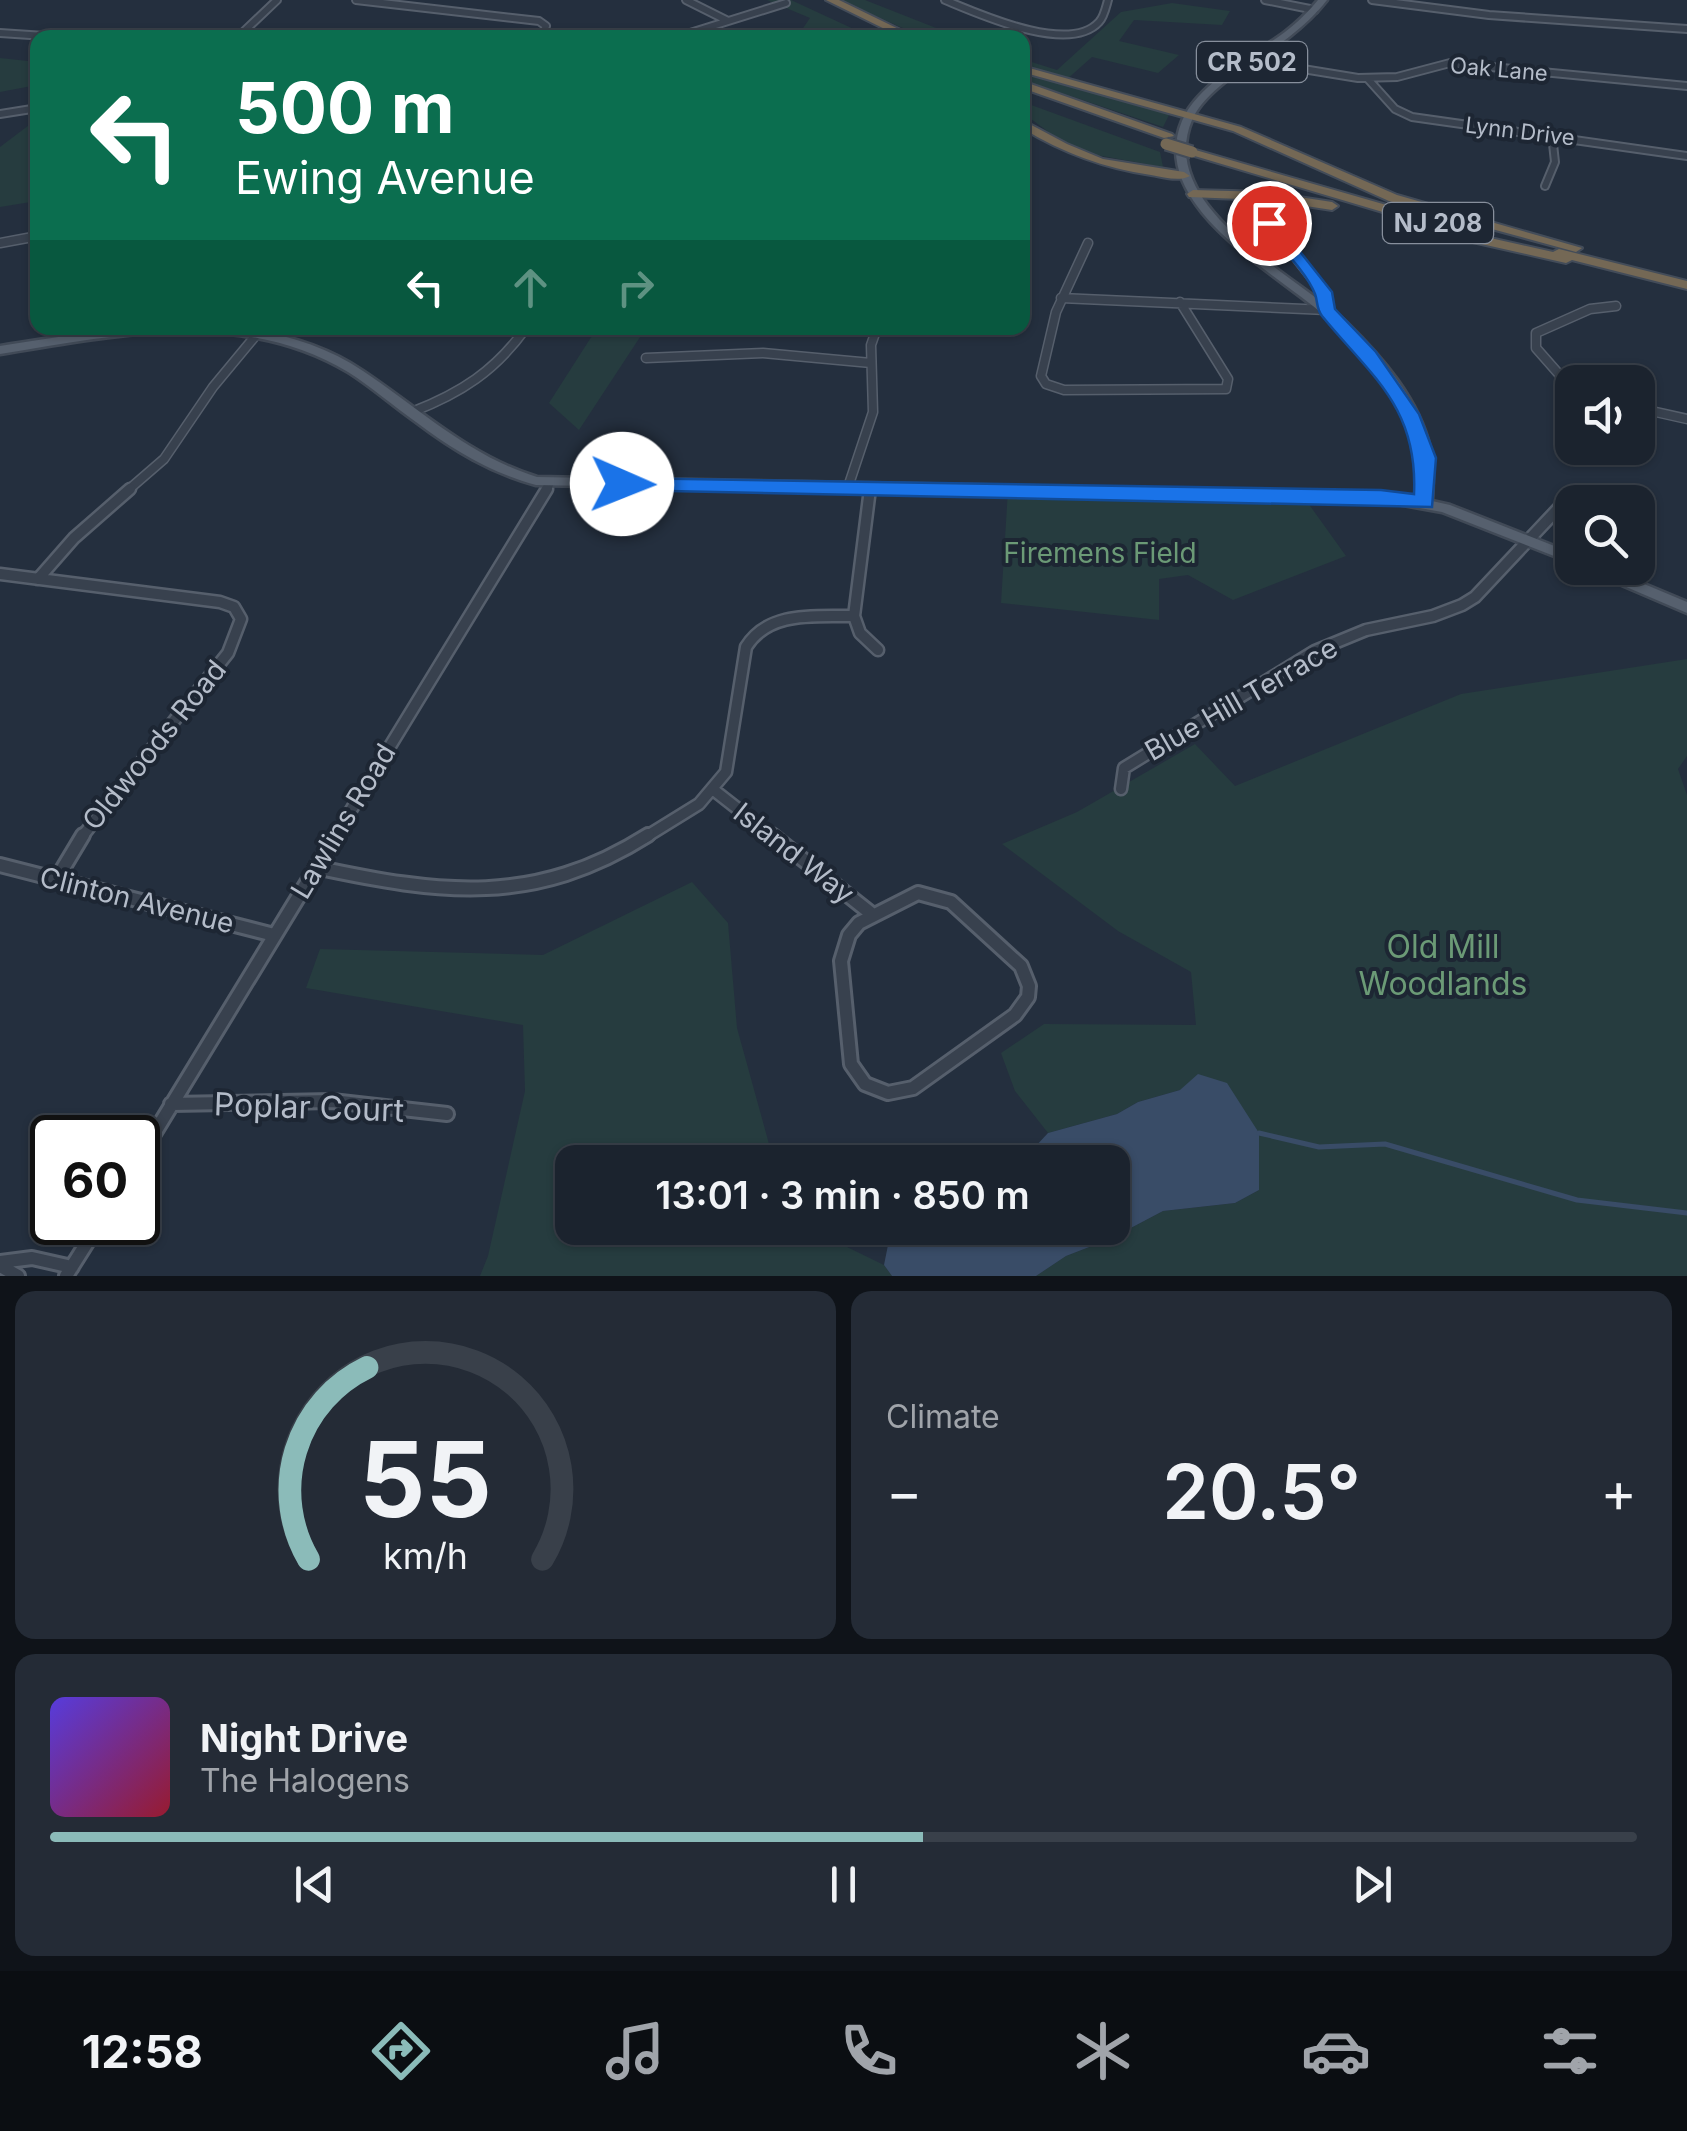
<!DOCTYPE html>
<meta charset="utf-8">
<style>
body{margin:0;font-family:Inter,sans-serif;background:#242b36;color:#f1f3f6;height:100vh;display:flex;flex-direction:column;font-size:38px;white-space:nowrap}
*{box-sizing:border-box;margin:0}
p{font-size:32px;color:#a0a4aa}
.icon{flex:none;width:55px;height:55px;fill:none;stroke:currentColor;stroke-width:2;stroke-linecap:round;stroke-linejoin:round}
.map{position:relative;height:1276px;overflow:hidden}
.panel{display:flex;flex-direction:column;gap:15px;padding:15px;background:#0f1319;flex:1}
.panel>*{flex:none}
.banner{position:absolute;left:30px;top:30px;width:1000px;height:305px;border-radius:20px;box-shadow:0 2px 8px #0004,0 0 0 2px #39404a;background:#0b6e4f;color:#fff;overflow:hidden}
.controls{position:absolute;left:1555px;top:365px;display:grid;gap:20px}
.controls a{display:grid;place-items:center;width:100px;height:100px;border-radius:20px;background:#1b232e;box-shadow:0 2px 8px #0004,0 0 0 2px #39404a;font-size:50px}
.speed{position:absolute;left:30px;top:1115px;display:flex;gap:20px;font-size:50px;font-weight:700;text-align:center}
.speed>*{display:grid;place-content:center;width:130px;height:130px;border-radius:50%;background:#1b232e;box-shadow:0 2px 8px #0004,0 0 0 2px #39404a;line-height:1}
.speed .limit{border:5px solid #111;border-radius:15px;background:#fff;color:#111}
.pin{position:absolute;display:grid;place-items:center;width:85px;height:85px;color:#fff;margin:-42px;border:5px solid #fff;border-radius:50%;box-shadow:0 2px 10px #0007}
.me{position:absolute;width:110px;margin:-55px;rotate:91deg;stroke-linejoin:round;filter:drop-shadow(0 0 8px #0008)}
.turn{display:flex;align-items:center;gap:35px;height:210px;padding:0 40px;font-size:45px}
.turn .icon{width:130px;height:130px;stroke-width:2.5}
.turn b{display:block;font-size:70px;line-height:85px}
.lanes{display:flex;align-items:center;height:95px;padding:0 40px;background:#0003;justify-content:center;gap:50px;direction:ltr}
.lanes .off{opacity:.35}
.big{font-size:75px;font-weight:600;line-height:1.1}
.panel .widget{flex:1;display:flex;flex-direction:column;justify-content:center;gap:15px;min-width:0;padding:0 35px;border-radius:20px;background:#242b36}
.panel .dial{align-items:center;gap:0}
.dial svg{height:260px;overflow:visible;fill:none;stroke:#39404a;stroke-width:7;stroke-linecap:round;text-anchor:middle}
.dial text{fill:#f1f3f6;stroke:none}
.song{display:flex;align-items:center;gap:30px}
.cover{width:120px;height:120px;border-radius:15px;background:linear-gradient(135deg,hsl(250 70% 55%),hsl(350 70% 35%))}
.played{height:10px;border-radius:5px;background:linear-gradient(90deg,#8bbbb9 55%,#39404a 55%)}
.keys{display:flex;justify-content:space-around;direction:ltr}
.heat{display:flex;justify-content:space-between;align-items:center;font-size:55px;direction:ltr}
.panel .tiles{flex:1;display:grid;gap:15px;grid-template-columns:1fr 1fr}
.widget:last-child{grid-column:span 2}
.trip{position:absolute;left:555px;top:1145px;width:575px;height:100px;border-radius:20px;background:#1b232e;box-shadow:0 2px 8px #0004,0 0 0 2px #39404a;font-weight:600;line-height:100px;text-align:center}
.tab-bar{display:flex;height:160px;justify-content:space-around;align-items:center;background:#0b0e12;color:#a0a4aa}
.tab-bar .icon{width:70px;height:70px}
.tab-bar .selected{color:#8bbbb9}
.tab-bar b{font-size:45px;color:#f1f3f6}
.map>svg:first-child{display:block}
</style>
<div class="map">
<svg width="1687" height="1276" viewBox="0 0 1687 1276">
<rect width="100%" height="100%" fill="#242f3e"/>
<path fill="#263c3f" d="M767,0H791L871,37H797L810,18Z
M839,0H865L959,37H923Z
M1172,3L1230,11L1222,25L1134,20L1119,41L1179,55L1158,73L1092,57L1065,81L1170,113L1163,127L1023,80L1022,59L1057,70L1121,12Z
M0,58L37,62V85L0,92Z
M1023,102L1160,152L1163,167L1074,151L1023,113Z
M37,119V201L0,207V147Z
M597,328H646L579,430L549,403Z
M1008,490L1303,496L1346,556L1233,600L1188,575L1159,579V620L1001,603Z
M1687,659V756L1678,769L1687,795V1276H1036L1066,1256L1110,1239L1163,1211L1235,1203L1259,1190V1133L1180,1090L1138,1102L1117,1114L1048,1133L1015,1091L1001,1053L1044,1024L1196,1025L1191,972L1118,931L1002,844L1077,812L1195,744L1235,786L1461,694Z
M692,882L728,923L737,1028L774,1162H572V1228H808L884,1265L892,1276H480L488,1256L525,1091L523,1025L306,988L320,949L543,955Z"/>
<path fill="#394c67" d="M1198,1074L1227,1083L1259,1133V1190L1235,1203L1163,1211L1110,1239L1066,1256L1036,1276H892L884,1265L888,1245L950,1228H1112V1162H1021L1048,1133L1117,1114L1138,1102L1180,1090Z"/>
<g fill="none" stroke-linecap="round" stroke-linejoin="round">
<path stroke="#394c67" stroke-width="5" d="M1259,1133L1319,1147L1385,1144L1577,1200L1687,1213"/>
<defs>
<path id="street-far3" d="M356,0L539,21L546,26L541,38
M686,0L728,21
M945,0C979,14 1069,55 1099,22C1104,17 1106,7 1108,0
M1265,0L1315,10
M1372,0L1489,15L1687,29
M0,33L75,38
M237,38L277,0
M674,38L786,3
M1254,61L1358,78L1397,77L1450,63L1687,86
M1368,79L1395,109L1412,117L1687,156
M0,114L38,108
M1545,186L1555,162L1552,135
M1253,203L1264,217"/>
<path id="street-far2" d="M0,243L38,236
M1088,243L1056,312L1041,376L1046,384L1064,390L1226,389L1228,379L1180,302
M1061,298L1327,310L1323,292L1262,215
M646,358L763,353L871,363
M1572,389L1536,348V333L1590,309L1616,306
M1638,408L1687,419
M412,412C461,393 495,371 526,328
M848,487L873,412L871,345L877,328
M127,491L164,459L213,387L262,328
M545,491L550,483"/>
<path id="street-far1" d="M870,489L854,616L860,633L878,650
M0,574L220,602L234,607L241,619L228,653L81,838
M38,579L74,538L130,489
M1121,789L1124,768L1315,651L1366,630L1433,616L1462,605L1475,597L1570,496
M715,791L775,838
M334,838L547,489
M644,838L699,804L726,772L746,647C769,610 816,617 854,616"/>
<path id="street" d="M772,835L873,915
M0,865L274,935
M315,867C441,894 534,907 648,835
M56,880L83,835
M918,893L951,902L1021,966L1029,986L1028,997L1015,1015L913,1088L888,1093L865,1084L851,1064L841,961L849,935L859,923Z
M171,1104L332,1101L447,1114
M138,1160L336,835
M0,1262L32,1258L72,1267
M0,1266L18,1276
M66,1276L100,1222"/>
<path id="primary" d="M1318,0H1327C1316,14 1303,26 1289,37C1260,59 1206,87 1192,120C1155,207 1296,275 1347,323C1382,357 1419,400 1430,448C1434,466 1433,484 1432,501L1450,505L1572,553V563L1442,512L1381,501L536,485C491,473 453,450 416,422C393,406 372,387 348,372C241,308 117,335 0,354V346C116,328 259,301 363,371C420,409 469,456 537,477L1381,493L1418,499C1420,473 1420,449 1409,424C1392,382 1359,345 1325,316C1274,271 1147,205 1182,121C1198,83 1253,56 1285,32C1298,22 1308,12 1318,0Z
M1587,568H1606L1687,602V613L1589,571Z"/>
<path id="highway" d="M826,0H839L917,38H903Z
M1022,66L1241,127L1397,195L1582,248L1576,252L1389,201L1233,131L1022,72Z
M1022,81L1172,134L1174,136L1164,138L1022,88Z
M1022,120L1067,144L1103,159L1184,172L1190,176C1179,182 1164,177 1151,175C1104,168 1063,153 1022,128Z
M1192,149L1421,215L1423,218L1413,221L1188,154L1186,152Z
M1193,190L1267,192L1332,202L1338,206L1332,210L1267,200L1189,197L1187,194Z
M1401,218L1553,252L1559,249L1687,281V289L1572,260L1566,263L1397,225L1395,222Z"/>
</defs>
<use href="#street-far3" stroke="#565f6c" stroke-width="10"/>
<use href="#street-far2" stroke="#565f6c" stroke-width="11"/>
<use href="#street-far1" stroke="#565f6c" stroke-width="15"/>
<use href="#street" stroke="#565f6c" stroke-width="18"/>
<use href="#primary" stroke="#414a57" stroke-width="5"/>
<use href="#highway" stroke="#434c59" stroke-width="4"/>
<use href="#street-far3" stroke="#38414e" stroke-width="6"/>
<use href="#street-far2" stroke="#38414e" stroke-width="8"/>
<use href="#street-far1" stroke="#38414e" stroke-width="10"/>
<use href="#street" stroke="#38414e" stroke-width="12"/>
<use href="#primary" fill="#56606e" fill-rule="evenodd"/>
<use href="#highway" fill="#746855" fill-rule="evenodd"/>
<defs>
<path id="highway-bridge" d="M1166,144L1192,152"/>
</defs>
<use href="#highway-bridge" stroke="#434c59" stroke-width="15" stroke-linecap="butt"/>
<use href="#highway-bridge" stroke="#746855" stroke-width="11"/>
</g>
<path fill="#1a73e8" stroke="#114b97" stroke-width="2.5" d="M1263,220H1275L1332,292L1335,309L1376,352L1419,414L1436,458L1432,507L622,490L612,484L622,478L1381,490L1414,494C1418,407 1372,377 1322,316C1316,308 1318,302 1315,294C1306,271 1279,246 1263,226Z"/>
<g text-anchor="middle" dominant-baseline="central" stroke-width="8" stroke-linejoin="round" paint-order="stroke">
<g font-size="22" fill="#b4bcc9" stroke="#1d2633">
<text transform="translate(1499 69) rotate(5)">Oak Lane</text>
<text transform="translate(1520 131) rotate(7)">Lynn Drive</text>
</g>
<g fill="#1d2633" stroke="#878f9c" stroke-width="2.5">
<rect x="1197" y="42" width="110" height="40" rx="8"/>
<rect x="1383" y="203" width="110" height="40" rx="8"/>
</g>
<g font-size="25" font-weight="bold" fill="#b4bcc9">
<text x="1252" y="62">CR 502</text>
<text x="1438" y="223">NJ 208</text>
</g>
<g font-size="28" fill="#6b9a76" stroke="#1d2633">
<text x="1100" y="553">Firemens Field</text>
</g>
<g font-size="28" fill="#b4bcc9" stroke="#1d2633">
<text transform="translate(1241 699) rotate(-30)">Blue Hill Terrace</text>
<text transform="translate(154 745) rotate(-51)">Oldwoods Road</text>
<text transform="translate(343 821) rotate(-59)">Lawlins Road</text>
<text transform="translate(794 853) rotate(38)">Island Way</text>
<text transform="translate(137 900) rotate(14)">Clinton Avenue</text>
</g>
<g font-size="32" fill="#6b9a76" stroke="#1d2633">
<text x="1443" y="946">Old Mill<tspan x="1443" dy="37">Woodlands</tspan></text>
</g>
<g font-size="32" fill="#b4bcc9" stroke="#1d2633">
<text transform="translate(309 1107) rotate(2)">Poplar Court</text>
</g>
</g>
</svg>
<div class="controls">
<a><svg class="icon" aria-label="sound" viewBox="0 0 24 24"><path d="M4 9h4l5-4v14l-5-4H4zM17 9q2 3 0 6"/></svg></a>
<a><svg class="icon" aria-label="search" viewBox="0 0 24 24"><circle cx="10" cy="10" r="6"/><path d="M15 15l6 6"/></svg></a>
</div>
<div class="speed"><div class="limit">60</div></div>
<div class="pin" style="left:1269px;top:223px;background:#d93025"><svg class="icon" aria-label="arrive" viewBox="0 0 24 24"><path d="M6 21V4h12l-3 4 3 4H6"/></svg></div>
<svg class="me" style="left:622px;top:484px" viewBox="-20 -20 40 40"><circle r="19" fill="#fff"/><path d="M0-13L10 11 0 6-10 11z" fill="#1a73e8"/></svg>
<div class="trip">13:01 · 3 min · 850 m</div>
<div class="banner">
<div class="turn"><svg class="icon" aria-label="left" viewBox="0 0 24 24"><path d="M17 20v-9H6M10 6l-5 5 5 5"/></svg><div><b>500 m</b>Ewing Avenue</div></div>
<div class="lanes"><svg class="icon" aria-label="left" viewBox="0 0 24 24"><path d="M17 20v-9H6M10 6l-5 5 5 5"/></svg><svg class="icon off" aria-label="ahead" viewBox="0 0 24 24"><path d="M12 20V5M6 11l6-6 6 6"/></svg><svg class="icon off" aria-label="right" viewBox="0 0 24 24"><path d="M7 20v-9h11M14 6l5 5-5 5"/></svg></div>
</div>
</div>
<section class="panel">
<div class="tiles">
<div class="widget dial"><svg viewBox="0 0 100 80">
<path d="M14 69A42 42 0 1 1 86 69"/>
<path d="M14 69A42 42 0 0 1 32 10" stroke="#8bbbb9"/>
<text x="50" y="56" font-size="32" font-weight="700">55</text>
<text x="50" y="72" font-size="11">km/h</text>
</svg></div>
<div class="widget"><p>Climate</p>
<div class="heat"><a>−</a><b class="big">20.5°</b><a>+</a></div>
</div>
<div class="widget">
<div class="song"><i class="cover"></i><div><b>Night Drive</b><p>The Halogens</p></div></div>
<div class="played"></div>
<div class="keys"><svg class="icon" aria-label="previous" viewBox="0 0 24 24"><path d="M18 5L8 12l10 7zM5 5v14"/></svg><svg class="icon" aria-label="pause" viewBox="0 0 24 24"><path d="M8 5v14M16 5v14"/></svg><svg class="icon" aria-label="next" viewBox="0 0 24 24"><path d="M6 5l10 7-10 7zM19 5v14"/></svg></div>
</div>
</div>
</section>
<nav class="tab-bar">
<b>12:58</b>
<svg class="icon selected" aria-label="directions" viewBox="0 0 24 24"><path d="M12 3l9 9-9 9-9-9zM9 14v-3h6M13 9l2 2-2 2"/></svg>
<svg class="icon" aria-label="music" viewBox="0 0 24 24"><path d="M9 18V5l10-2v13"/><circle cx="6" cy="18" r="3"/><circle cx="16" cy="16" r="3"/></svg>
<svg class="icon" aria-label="phone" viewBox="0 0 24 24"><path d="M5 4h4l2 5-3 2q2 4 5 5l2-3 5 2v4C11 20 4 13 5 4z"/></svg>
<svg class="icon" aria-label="climate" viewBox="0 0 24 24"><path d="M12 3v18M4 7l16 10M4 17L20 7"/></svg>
<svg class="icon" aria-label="car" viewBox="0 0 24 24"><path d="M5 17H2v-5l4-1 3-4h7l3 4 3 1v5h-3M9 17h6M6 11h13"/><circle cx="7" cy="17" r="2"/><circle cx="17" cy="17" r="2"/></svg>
<svg class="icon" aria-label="filters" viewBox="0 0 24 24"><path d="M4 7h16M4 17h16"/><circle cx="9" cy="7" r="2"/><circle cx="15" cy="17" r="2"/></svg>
</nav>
